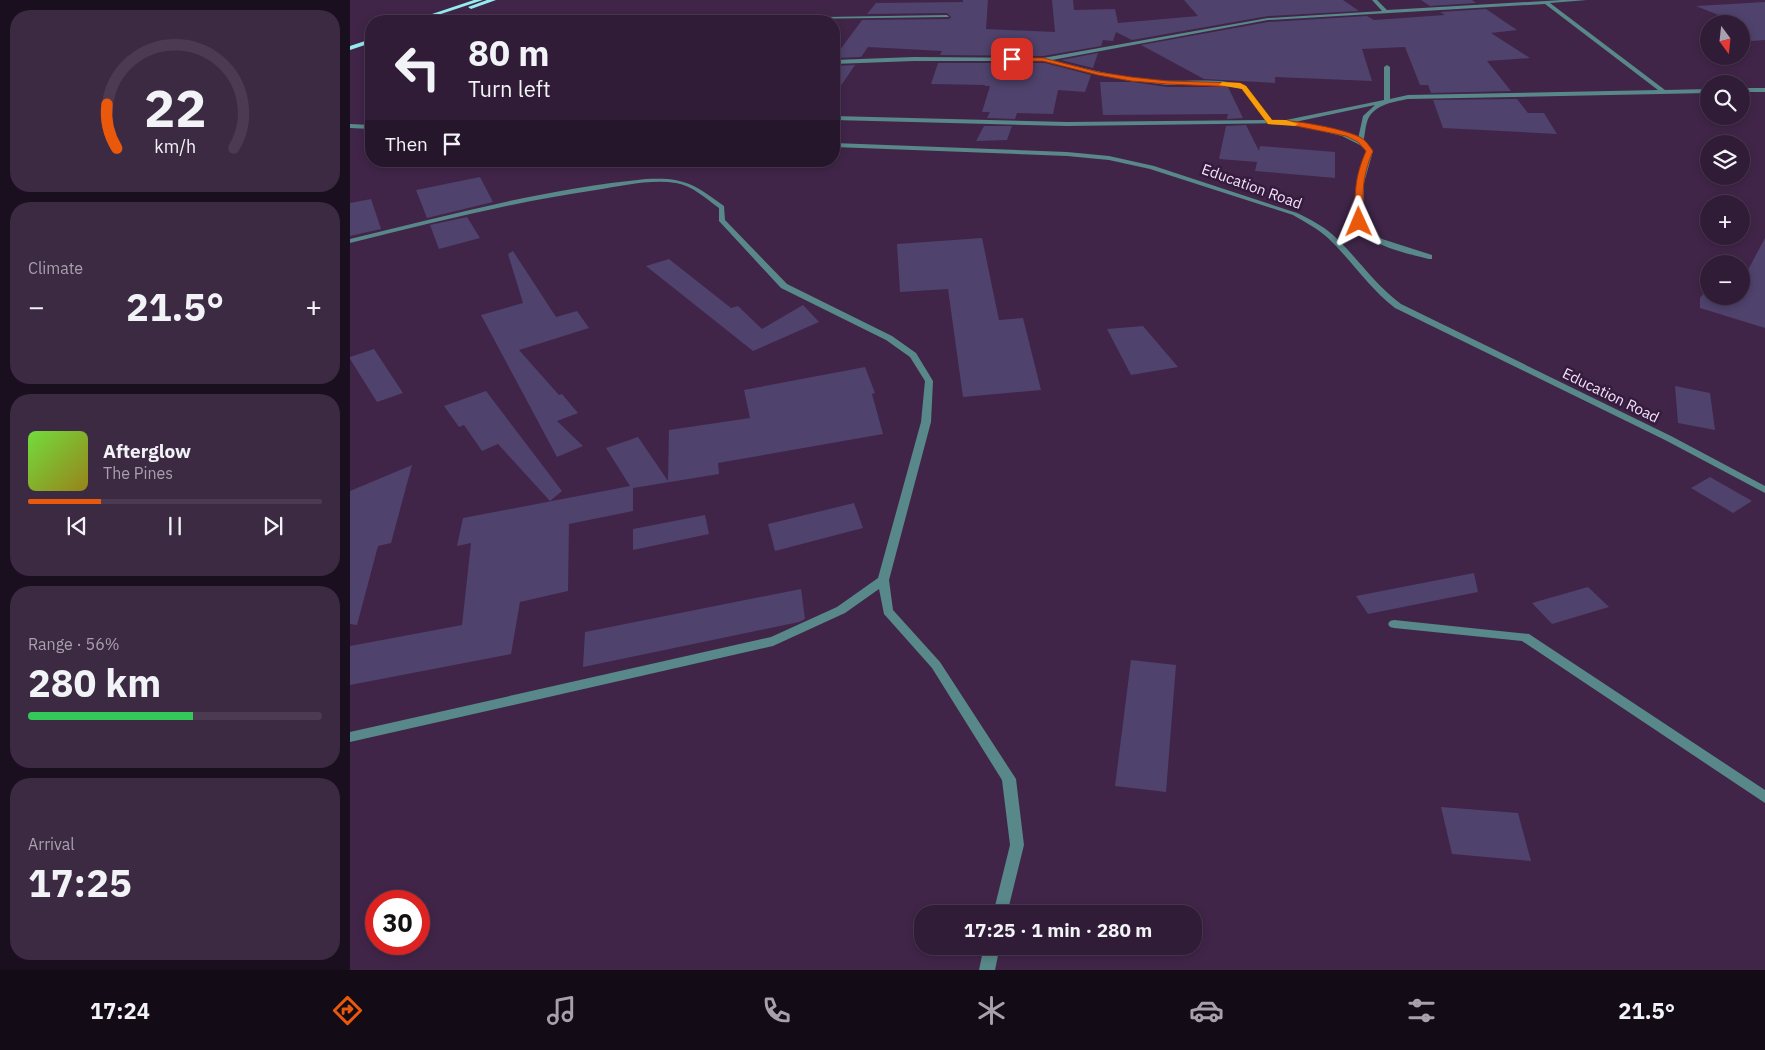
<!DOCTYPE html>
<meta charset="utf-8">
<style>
body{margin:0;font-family:"IBM Plex Sans",sans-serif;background:#3c2942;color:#f1f3f6;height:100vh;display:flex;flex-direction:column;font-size:19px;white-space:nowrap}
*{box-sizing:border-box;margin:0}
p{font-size:16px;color:#a8a1ad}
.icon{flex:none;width:28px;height:28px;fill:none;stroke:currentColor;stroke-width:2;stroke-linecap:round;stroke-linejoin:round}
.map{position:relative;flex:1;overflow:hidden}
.drawer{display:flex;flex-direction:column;gap:10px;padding:10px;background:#1a0f1e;width:350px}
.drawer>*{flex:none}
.top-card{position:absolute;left:15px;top:15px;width:475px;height:152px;border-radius:20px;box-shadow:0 2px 8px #0003,0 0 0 1px #4b3a51;background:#301c36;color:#f1f3f6;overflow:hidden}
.needle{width:32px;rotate:165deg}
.buttons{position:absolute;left:1350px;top:15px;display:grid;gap:10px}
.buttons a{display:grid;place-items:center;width:50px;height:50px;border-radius:50%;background:#301c36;box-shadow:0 2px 8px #0003,0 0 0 1px #4b3a51;font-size:25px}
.speed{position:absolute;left:15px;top:890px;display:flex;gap:10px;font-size:25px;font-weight:700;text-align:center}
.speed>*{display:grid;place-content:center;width:65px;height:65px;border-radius:50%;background:#301c36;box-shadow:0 2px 8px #0003,0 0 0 1px #4b3a51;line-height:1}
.speed .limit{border:8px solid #d22;background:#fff;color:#111}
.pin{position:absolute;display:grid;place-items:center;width:42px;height:42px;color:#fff;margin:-21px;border-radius:10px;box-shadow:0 2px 8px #0006}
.me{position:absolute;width:55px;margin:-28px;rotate:359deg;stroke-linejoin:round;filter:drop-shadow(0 0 4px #0008)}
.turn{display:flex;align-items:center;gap:18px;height:105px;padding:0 20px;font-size:22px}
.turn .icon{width:65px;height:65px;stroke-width:2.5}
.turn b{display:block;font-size:35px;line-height:42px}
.then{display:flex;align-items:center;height:48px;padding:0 20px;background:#0003;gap:10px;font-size:19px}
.big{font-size:38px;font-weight:800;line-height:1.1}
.drawer .tile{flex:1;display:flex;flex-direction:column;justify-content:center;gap:8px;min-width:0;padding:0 18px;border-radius:20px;background:#3c2942}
.drawer .dial{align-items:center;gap:0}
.dial svg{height:130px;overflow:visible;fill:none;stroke:#4b3a51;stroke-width:7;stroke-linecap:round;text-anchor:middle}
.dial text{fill:#f1f3f6;stroke:none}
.song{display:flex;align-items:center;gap:15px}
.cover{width:60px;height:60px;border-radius:8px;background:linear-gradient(135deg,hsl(100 70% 55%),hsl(50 70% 35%))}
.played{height:5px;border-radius:2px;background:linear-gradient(90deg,#ea580c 25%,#4b3a51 25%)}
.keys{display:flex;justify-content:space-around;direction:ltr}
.heat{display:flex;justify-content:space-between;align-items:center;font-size:28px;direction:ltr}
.charge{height:8px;border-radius:4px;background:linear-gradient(90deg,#34c759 56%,#4b3a51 0)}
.trip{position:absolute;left:564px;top:905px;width:288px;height:50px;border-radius:20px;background:#301c36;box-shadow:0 2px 8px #0003,0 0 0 1px #4b3a51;font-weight:800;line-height:50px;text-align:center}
.menu{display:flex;height:80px;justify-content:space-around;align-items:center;background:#130b16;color:#a8a1ad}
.menu .icon{width:35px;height:35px}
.menu .on{color:#ea580c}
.menu b{font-size:22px;color:#f1f3f6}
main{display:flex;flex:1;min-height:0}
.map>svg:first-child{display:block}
</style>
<main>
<section class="drawer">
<div class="tile dial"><svg viewBox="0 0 100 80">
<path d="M14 69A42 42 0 1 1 86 69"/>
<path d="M14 69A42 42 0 0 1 8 42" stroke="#ea580c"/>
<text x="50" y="56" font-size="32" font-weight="700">22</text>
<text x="50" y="72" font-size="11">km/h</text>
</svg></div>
<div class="tile"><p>Climate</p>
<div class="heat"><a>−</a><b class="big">21.5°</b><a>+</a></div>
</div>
<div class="tile">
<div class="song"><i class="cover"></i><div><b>Afterglow</b><p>The Pines</p></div></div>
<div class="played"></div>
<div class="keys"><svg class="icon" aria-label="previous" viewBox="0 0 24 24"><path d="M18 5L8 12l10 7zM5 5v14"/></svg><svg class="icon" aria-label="pause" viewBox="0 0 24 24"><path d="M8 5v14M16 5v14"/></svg><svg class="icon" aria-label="next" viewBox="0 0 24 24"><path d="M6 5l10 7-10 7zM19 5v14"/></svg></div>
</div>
<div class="tile"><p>Range · 56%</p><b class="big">280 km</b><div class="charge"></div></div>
<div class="tile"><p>Arrival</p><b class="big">17:25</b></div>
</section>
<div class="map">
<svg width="1415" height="970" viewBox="0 0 1415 970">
<rect width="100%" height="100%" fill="#402548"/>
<path fill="#4f426c" d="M613,0H638L636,29L705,32L702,0H723L724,10L765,9L768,23L848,16L834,0H993L1009,11L918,16L782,40L766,32L763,41L753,40L751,46L693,56L590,55L592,51L518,47L511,57L484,58L512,20L599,19L601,17L597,13L517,14L526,3L613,2Z
M1071,0H1122L1126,3L1080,6Z
M1415,2V40L1402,41L1391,37V24L1346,6Z
M1136,9L1167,30L1141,33L1180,58L1137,61L1161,91L1081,93L1078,85H1070L1055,47L1012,49L1022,81L925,77V83L854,79L791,45L918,22L1017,16L1024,20L1095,15L1090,12Z
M748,53L743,68L711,60Z
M588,63H695L741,75L735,92L708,90L703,114L667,113L665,119L637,118L640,112H632L640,86H635V85L581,84Z
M505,65L484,96V66Z
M750,82H783L817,87H878L893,118L877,119L878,114L753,115Z
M1167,99L1178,113H1194L1207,134L1093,128L1083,100Z
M896,125L909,151L910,146L985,152V178L905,171L907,162L869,159L876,126Z
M634,126H662L657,140L626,141Z
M130,177L143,202L77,218L66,190Z
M21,199L31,229L0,236V203Z
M117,217L130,238L89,249L80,225Z
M632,238L649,320L673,318L691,390L613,397L598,289L550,292L547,244Z
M1415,238V328L1350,308V298L1359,286V296H1391V283Z
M163,251L206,317L227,311L239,328L169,350L209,395L212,394L228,413L207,421L233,446L207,457L131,315L173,303L158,254Z
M319,259L381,308L388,306L412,329L453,305L469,322L403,351L296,266Z
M793,326L828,367L781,375L757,329Z
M24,349L53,393L27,402L0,359V357Z
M515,367L525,393L522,394L533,434L368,463L369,474L283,488V511L219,524L218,591L170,602L161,654L0,685V646L112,625L121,543L107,546L113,518L280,486L256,448L288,437L318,481L319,430L400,418L394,390Z
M1325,386L1360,393L1365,430L1328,423Z
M136,391L212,491L200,501L148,444L132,451L114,425L109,427L94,406Z
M62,465L41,543L28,546L7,625L0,624V491Z
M1360,477L1402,501L1383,513L1341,488Z
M504,503L513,528L425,551L418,524Z
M355,515L359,534L283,550V529Z
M1124,573L1128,592L1018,614L1006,596Z
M1238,587L1259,607L1202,624L1182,603Z
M451,589L455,619L449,622L233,667L235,632Z
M781,660L826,665L816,792L765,786Z
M1091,807L1168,813L1181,861L1102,854Z"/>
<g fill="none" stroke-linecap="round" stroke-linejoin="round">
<path fill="#588889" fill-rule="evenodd" d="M1022,0H1027L1037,10L1212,0H1237L1200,3L1315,90L1359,89V93L1058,99C1043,102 1022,105 1017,122C1015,128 1015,136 1013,142L1023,151L1014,183L1013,222L1016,228L1032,239L1082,255V259H1079C1059,254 1010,244 1005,221C1004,214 1005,207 1006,201C1006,183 1010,167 1017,151L1010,145L992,136L939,123L717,126L484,120V116L717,122L916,120L892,89L888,86L871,85H817L787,81L742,73L695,61H564L484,64V60L564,57L693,58L918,18L1032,11ZM1195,4L1308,90L1058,95L1040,99V67L1037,65L1034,67V100L936,120H922L896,87C877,76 825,83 801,80C767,76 735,69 702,60L918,20ZM1025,105L1013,116L1008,139L986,130L945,122Z
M597,15L599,17L291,21L293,20Z
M1391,88H1415V92H1391Z
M296,179C334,177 344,184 374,206L375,220L437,284L542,336L566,353L583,381L581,422L539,580L543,610L590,662L666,779L674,845L657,914H643L660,845L652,780L582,668L534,614L529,589L495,613L423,646L0,742V732L421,637L487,607L528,578L571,422L575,381L560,357L536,340L431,288L369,221V208C355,198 343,186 326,183C300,179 272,186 246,190C163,202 82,223 0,243V239C98,215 195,189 296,179Z
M1044,620L1179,634L1415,790V803L1172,641L1044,628L1040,627L1038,624L1040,621Z
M634,946H650L645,970H629Z"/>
<path fill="#588889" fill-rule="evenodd" d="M0,124L21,125V129L0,128Z
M484,143L717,152L759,156L804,166L947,213C960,219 973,226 983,235C1007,257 1025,285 1051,304L1321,436L1415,486V493L1315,440L1045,308C1019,288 1002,261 978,238C968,229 955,222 943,215L800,169L759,160L717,156L484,147Z"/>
<path fill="#94ecee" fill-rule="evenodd" d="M124,0H133L70,21H61Z
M137,0H146L121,9L118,7Z
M21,39V43L0,50V46Z"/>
</g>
<path fill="#ea580c" stroke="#983908" d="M662,58H693L748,72L781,77L818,81L890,83L896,86L922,120C940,119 999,129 1013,139C1017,142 1020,147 1023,151C1011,179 1013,193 1013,222L1009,225L1005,222C1005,193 1004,179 1016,151L1008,142L996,136L936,124H918L892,89L888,87L818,84L781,81L748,75L693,61H660Z"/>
<path fill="#f59e0b" d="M872,82L890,83L896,86L922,120H936L948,124L945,126L918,124L892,89L869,85Z"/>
<g text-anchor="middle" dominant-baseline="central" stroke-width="5" stroke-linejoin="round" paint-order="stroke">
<g font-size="15" fill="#f2e2f8" stroke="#351b3e">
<text transform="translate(902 186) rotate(20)">Education Road</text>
<text transform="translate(1261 395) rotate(26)">Education Road</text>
</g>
</g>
</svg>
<div class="buttons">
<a><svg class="needle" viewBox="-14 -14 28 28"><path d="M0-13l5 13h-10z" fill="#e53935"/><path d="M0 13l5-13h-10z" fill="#a8a1ad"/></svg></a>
<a><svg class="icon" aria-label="search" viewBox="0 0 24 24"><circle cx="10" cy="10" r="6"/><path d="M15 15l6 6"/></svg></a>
<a><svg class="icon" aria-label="layers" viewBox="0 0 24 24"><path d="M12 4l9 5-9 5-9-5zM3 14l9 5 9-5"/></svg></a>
<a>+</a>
<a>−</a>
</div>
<div class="speed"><div class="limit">30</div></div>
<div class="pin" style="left:662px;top:59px;background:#d93025"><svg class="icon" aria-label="arrive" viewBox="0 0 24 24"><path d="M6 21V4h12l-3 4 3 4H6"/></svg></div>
<svg class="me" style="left:1009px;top:222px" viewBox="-20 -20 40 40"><path d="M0-17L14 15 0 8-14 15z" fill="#ea580c" stroke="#fff" stroke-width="4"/></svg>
<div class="trip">17:25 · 1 min · 280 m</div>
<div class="top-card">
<div class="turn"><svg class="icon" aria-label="left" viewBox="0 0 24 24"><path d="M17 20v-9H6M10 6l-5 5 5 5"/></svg><div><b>80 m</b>Turn left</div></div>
<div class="then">Then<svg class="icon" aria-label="arrive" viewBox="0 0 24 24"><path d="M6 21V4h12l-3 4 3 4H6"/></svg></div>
</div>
</div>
</main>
<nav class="menu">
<b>17:24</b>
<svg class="icon on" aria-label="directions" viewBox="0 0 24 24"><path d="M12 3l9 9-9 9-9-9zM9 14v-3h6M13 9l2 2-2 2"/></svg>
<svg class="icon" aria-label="music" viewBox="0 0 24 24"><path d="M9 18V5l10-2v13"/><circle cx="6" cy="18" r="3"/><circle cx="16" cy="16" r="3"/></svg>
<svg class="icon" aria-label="phone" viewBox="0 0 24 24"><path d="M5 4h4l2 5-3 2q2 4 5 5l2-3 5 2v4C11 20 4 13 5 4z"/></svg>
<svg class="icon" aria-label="climate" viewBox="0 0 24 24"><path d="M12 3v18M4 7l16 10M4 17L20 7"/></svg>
<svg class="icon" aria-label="car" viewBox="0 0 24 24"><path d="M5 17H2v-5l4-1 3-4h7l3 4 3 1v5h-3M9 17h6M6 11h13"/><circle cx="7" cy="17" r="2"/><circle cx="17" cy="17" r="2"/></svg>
<svg class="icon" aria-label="filters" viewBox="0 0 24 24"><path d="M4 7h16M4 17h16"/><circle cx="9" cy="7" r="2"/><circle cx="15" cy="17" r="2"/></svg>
<b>21.5°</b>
</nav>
